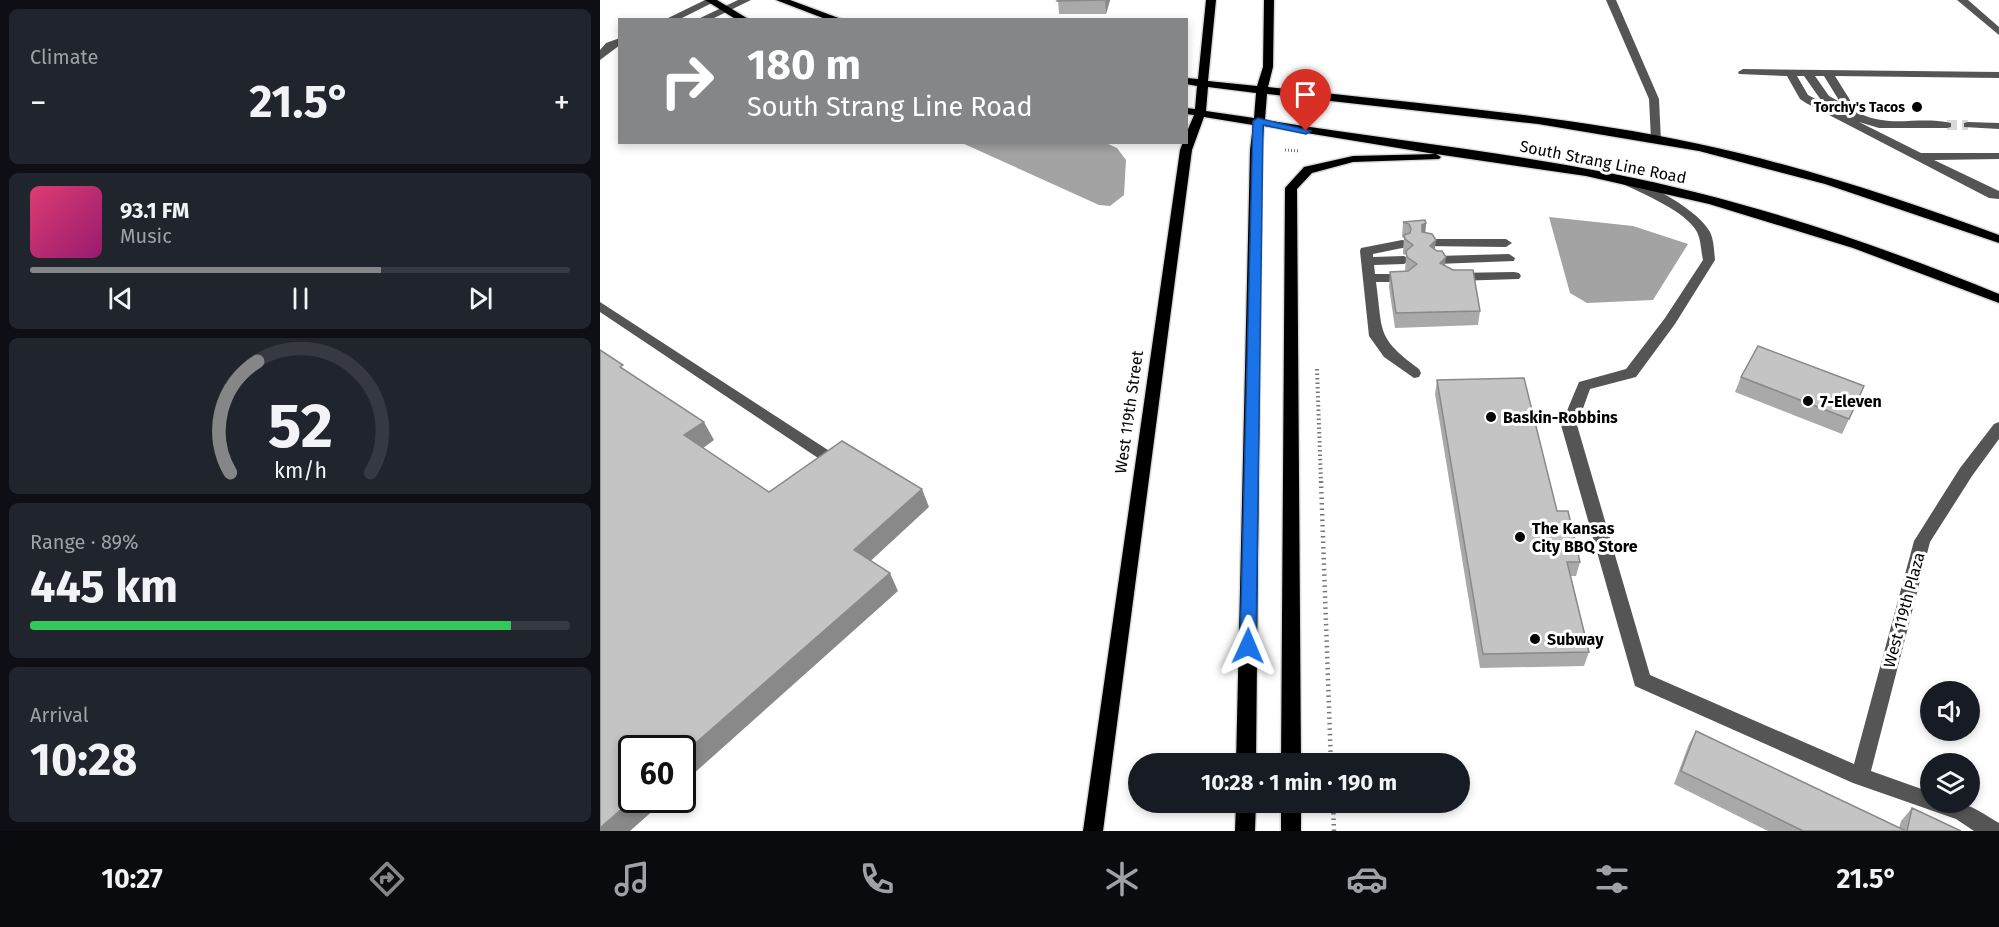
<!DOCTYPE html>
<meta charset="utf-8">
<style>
body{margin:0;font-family:"Fira Sans",sans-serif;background:#20242c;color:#f1f3f6;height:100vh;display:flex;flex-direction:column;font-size:22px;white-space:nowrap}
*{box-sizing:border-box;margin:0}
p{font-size:20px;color:#9ea1a6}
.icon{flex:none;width:33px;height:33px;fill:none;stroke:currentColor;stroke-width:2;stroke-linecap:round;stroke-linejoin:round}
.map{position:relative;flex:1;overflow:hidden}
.panel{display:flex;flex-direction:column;gap:9px;padding:9px;background:#0d0f14;width:600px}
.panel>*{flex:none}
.top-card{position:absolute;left:18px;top:18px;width:570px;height:126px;border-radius:0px;box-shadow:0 3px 9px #0003;background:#858687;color:#fff;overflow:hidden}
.tools{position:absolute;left:1320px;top:681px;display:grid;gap:12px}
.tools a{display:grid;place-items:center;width:60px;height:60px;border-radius:50%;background:#171b24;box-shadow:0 3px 9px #0003;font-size:30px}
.speed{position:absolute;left:18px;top:735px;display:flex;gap:12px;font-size:30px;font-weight:700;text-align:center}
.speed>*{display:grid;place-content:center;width:78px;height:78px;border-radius:50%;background:#171b24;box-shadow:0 3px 9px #0003;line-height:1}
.speed .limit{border:3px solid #111;border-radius:9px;background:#fff;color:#111}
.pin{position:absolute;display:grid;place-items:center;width:51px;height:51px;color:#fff;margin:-62px -26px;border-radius:50% 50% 50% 0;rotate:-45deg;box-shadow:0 0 6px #0007}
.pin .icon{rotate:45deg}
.me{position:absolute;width:66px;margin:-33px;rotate:1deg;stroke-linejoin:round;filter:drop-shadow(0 0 4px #0008)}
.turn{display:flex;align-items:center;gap:21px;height:126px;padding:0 30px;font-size:27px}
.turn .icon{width:78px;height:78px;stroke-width:2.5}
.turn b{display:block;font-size:42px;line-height:51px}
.big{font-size:45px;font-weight:700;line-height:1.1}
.panel .tile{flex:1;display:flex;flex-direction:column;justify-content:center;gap:9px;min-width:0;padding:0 21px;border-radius:9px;background:#20242c}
.panel .dial{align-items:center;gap:0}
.dial svg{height:156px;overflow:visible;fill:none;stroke:#363941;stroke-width:7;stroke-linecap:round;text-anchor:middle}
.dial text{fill:#f1f3f6;stroke:none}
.song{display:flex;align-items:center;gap:18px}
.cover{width:72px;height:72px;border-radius:9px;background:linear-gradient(135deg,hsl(340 70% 55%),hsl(320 70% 35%))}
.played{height:6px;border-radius:3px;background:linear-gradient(90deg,#858687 65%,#363941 65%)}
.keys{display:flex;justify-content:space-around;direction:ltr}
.heat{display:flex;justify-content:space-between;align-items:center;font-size:33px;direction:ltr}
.charge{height:9px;border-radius:4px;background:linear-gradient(90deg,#34c759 89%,#363941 0)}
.trip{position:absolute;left:528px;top:753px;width:342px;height:60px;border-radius:30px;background:#171b24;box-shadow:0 3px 9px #0003;font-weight:700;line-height:60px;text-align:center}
.tabs{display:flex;height:96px;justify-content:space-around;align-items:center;background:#090b0e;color:#9ea1a6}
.tabs .icon{width:42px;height:42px}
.tabs .on{color:#858687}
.tabs b{font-size:27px;color:#f1f3f6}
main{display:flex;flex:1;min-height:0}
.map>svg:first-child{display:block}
</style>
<main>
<section class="panel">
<div class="tile"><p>Climate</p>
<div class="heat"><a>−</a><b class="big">21.5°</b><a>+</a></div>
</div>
<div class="tile">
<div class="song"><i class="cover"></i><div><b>93.1 FM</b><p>Music</p></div></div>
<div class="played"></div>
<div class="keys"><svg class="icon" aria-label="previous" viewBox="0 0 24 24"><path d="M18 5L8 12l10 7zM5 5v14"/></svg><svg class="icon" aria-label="pause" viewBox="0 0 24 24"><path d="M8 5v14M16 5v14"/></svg><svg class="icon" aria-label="next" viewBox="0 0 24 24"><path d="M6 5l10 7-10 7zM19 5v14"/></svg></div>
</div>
<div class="tile dial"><svg viewBox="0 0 100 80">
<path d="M14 69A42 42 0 1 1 86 69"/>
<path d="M14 69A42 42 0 0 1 28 12" stroke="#858687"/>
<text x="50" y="56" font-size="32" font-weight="700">52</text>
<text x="50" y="72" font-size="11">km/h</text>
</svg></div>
<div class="tile"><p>Range · 89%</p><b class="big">445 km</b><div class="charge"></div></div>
<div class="tile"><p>Arrival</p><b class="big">10:28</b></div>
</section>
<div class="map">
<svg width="1399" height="831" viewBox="0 0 1399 831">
<rect width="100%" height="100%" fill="#fff"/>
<path fill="#a3a3a3" d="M362,143H506L517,148L526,160L524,195L510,206L499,205Z
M949,217L1033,226L1088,244L1053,300L987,303L970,293Z"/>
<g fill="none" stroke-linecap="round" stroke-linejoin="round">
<path stroke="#d9d9d9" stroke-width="10" stroke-dasharray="10 5" stroke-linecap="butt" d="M1347,125H1368"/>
<defs>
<path id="major" d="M105,0H117L150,20H137Z
M176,0H190L244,20H228Z
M606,0H616L608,81L657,86L663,67L664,0H674L673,67L668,87C812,103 958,114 1099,144C1202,166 1301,199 1399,235V243L1225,184L1099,151L938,124L667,94L665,120C781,139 899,151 1014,174C1146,200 1274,243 1399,294V303L1253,248L1109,204L986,176L836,154L841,157L839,159L753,162L712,173L697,189L701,764H681L685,188L704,167L753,156L835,154L664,126L662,150L656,764H636L650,150L653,125L604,117L592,150L503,831H483L580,150L583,142H586V134L594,115L586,114V108L595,109L597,86L586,84V78L598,79ZM608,87L656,93L654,118L606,111Z
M636,802H656L655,831H635Z
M681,802H701V831H681Z"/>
</defs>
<use href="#major" stroke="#dbdbdb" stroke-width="3"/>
<path stroke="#777" stroke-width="3" stroke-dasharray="1 2" stroke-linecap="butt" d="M685,150L700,151"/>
<path stroke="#777" stroke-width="4" stroke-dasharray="1.5 3" stroke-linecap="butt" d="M717,369L721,483"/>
<path stroke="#777" stroke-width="4.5" stroke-dasharray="1.5 4" stroke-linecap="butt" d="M721,481L731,764
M733,802L734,831"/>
<path fill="#555" fill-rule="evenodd" d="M105,0H118L78,20H64Z
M138,0H151L110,20H96Z
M1006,0H1016L1059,99L1061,141H1053L1051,139L1049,99Z
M1357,0H1368L1399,27V35Z
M20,38V45L0,60V50L6,43Z
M1143,69L1399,72V78L1235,76L1250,100L1251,109C1289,131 1313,115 1351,123V127L1347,128H1279L1259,122L1321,153H1399V159L1334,160L1399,191V199L1389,198L1206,103L1200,99L1187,76L1139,74L1138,72ZM1197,76H1204L1221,100L1248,116L1208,95ZM1215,76H1224L1240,102L1229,96Z
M1368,122L1399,123V129L1364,127V123Z
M1027,177C1050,184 1098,210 1110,232C1114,240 1114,251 1115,260L1075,324L1036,377L990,389L977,425L1050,675L1254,764L1314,541L1360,468L1394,424L1399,422V439L1372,476L1330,542L1271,771L1330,792V802C1367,802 1368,804 1399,823V831H1374L1356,819L1253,783L1035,686L961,425L979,382L1026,369L1065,318L1103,260C1101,251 1101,240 1097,232C1086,211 1043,194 1023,184L1021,181Z
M828,239H906L912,243L906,247L823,246L822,243L823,240Z
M802,240L807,241L808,244L807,247L773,254V257L804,256L810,260L804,264L774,265L775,274H806L813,278L806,282H776C783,333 776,337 819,369L821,373L819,377L814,378L784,357L769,336L760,251L761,248Z
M909,254L915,258L914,261L837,264L831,260L837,256Z
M914,272L919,273L921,276L919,279L854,281L847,277L854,273Z
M0,302L231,452L234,456L231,460H221L0,312Z"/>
<use href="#major" fill="#000" fill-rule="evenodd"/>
</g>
<path fill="#a9a9a9" d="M458,0H510L506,14H459Z
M803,222L826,223L825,233L845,266L880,311L878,325L795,328L789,287L790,272H805L806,255L803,254V250L804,238L802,237Z
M1141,377L1249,419L1242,434L1135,392Z
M837,380L957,511L980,562L976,576H971L989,652L984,666L880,668L835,394Z
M1096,731L1299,828L1301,821L1312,808L1361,831H1168L1074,784L1089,744Z"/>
<path fill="#898989" d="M505,0H510L506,14Z
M826,223L825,237L821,239L822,225Z
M836,240L834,255L830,246Z
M846,257L844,272L840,263Z
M104,422L114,440L95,454L84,435Z
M322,489L329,507L263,568L254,550Z
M290,573L298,591L82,784V755Z
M32,800H65L30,831H0V828Z"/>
<path fill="#c4c4c4" stroke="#898989" stroke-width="1.5" d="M458,0H505L457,1Z
M825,220L826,223L822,225V232L832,234L836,240L830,246L837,251H842L846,257L840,263L853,270H873L880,311L796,313L790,272L808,271L817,264L807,257L806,251L813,245L805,239L804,235L810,233L811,229L809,224L803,222Z
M1158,346L1264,386L1249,419L1141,377Z
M0,350L23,365L20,367L104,422L84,435L169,492L242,441L322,489L254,550L290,573L82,755V748H32V800L0,828Z
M924,378L957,511H968L980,562H967L989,652L883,654L837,380Z
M1096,731L1306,831H1203L1081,771Z
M1312,808L1361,831H1307Z"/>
<path fill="#1a73e8" stroke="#114b97" stroke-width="1.5" d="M658,118L711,131L706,134L663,125L656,646L654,651L648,653L643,651L640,646L653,121Z"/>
<g fill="#000" stroke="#fff" stroke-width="2">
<circle cx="1317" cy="107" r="6"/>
<circle cx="1208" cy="401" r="6"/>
<circle cx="891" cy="417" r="6"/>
<circle cx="920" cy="537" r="6"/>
<circle cx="935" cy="639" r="6"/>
</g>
<g text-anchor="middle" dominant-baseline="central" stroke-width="6" stroke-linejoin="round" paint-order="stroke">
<g font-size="14" font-weight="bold" fill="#000" stroke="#fff" text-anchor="end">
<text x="1305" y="107">Torchy's Tacos</text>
</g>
<g font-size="16" fill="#000" stroke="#fff">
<text transform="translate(1003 162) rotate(11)">South Strang Line Road</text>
<text transform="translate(529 412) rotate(-82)">West 119th Street</text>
<text transform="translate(1304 610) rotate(-75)">West 119th Plaza</text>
</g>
<g font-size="16" font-weight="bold" fill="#000" stroke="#fff" text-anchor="start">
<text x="1220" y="401">7-Eleven</text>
<text x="903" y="417">Baskin-Robbins</text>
<text x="932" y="528">The Kansas<tspan x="932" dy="18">City BBQ Store</tspan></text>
<text x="947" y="639">Subway</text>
</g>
</g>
</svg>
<div class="tools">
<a><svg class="icon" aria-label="sound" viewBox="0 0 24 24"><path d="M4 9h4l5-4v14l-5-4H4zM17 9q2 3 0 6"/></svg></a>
<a><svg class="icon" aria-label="layers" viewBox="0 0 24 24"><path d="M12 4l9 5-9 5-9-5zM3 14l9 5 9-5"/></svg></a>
</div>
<div class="speed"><div class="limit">60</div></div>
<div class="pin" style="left:706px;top:131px;background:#d93025"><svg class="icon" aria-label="arrive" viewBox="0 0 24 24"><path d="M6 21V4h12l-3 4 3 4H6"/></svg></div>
<svg class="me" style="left:648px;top:646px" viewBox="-20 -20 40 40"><path d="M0-17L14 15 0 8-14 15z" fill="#1a73e8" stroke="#fff" stroke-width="4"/></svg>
<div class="trip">10:28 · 1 min · 190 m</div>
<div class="top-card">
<div class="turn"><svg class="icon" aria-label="right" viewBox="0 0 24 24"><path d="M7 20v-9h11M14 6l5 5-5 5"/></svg><div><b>180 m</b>South Strang Line Road</div></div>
</div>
</div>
</main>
<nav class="tabs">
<b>10:27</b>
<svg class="icon on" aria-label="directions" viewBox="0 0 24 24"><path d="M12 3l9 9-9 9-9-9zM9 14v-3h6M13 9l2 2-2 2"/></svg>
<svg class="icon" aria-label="music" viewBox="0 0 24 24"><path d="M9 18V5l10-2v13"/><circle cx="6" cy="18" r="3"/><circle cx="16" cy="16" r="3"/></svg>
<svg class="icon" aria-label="phone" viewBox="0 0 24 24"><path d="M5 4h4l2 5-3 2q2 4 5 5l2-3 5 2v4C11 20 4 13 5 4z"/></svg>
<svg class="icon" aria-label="climate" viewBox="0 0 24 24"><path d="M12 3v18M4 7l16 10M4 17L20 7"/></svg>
<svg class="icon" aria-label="car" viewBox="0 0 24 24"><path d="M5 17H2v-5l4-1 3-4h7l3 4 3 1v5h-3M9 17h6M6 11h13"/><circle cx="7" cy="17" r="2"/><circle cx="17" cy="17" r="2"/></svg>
<svg class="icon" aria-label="filters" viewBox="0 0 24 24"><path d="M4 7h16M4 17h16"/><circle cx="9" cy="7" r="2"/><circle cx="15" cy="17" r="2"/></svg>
<b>21.5°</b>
</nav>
